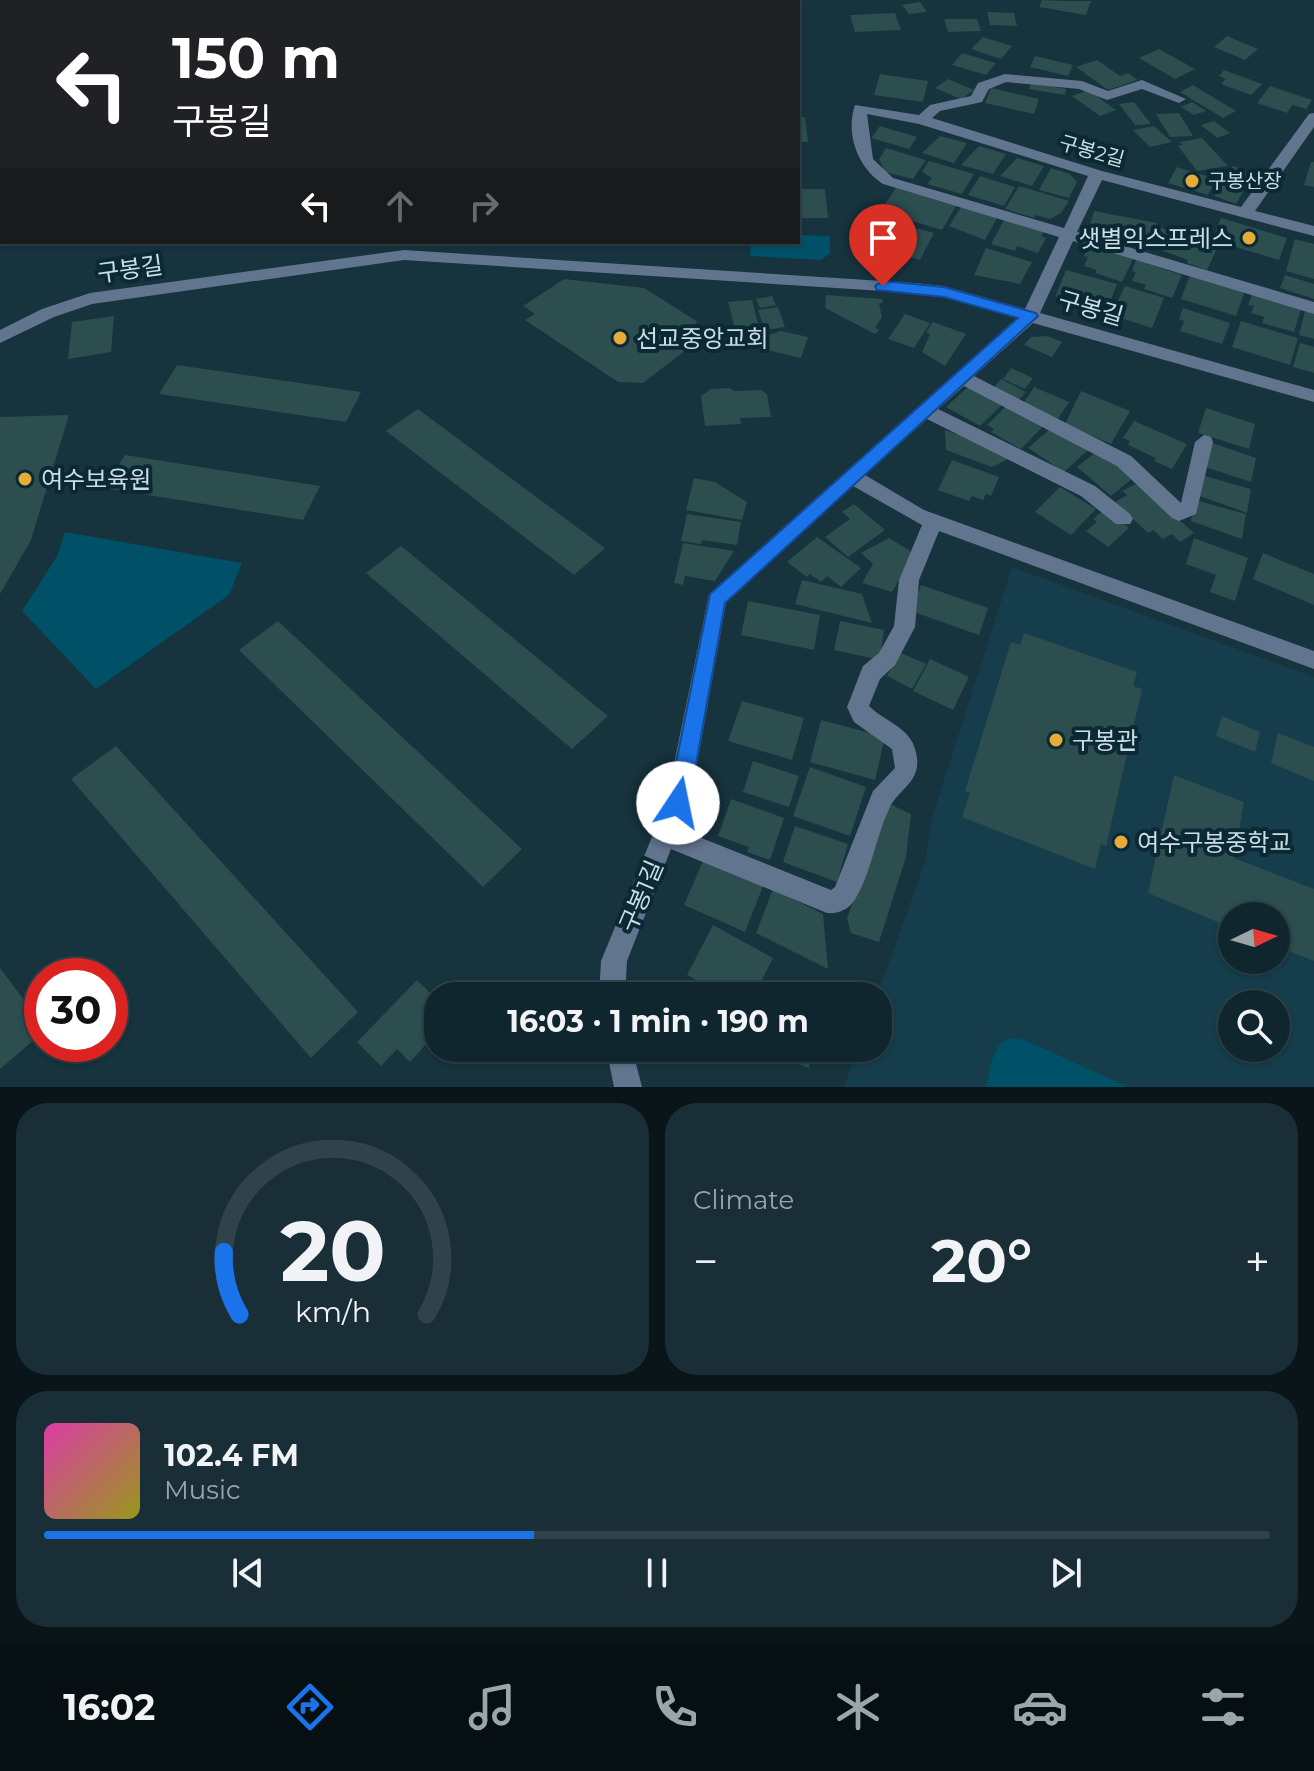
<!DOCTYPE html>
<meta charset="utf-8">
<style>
body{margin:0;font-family:Montserrat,"Noto Sans KR",sans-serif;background:#192e36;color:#f1f3f6;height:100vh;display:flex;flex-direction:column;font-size:30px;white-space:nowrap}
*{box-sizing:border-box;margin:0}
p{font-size:26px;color:#9ca5aa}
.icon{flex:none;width:44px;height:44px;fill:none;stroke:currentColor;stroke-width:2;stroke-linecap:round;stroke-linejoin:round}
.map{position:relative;height:1087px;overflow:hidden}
.side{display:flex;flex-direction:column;gap:16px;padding:16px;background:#091519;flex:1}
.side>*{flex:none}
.banner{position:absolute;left:0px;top:0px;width:800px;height:244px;box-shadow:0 2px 6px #0004,0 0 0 2px #30434a;background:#202124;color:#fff;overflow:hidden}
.needle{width:52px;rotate:85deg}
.controls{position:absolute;left:1218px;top:902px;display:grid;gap:16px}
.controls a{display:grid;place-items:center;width:72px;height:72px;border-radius:50%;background:#10262e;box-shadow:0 2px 6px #0004,0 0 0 2px #30434a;font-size:40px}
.speed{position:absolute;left:24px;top:958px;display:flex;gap:16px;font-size:40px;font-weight:700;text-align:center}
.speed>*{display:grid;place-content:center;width:104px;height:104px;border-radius:50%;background:#10262e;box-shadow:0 2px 6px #0004,0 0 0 2px #30434a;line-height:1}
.speed .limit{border:12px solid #d22;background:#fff;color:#111}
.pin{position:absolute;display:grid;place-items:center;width:68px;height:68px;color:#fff;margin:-82px -34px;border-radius:50% 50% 50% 0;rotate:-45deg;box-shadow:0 0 8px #0007}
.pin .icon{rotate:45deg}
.me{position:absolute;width:88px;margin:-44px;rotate:11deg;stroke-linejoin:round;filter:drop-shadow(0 0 6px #0008)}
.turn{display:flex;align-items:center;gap:28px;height:168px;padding:0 40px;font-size:36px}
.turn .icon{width:104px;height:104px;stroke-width:2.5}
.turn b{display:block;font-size:56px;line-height:68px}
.lanes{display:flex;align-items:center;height:76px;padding:0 40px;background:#0003;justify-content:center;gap:40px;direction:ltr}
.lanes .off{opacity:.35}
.big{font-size:60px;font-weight:700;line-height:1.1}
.side .card{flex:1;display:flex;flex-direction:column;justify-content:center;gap:12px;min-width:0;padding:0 28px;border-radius:32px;background:#192e36}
.side .dial{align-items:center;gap:0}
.dial svg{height:208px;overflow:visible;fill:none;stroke:#30434a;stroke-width:7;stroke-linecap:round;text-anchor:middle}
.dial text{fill:#f1f3f6;stroke:none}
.song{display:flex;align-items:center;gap:24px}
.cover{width:96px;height:96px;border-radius:12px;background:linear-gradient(135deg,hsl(320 70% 55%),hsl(60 70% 35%))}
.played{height:8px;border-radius:4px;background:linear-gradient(90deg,#1a73e8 40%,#30434a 40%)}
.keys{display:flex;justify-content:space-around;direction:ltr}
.heat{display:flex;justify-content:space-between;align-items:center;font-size:44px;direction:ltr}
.side .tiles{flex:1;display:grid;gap:16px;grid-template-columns:1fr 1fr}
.card:last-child{grid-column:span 2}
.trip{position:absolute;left:424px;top:982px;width:468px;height:80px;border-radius:32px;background:#10262e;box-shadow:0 2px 6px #0004,0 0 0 2px #30434a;font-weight:700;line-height:80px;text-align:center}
.menu{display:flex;height:128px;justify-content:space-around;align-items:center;background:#060f12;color:#9ca5aa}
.menu .icon{width:56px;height:56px}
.menu .on{color:#1a73e8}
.menu b{font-size:36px;color:#f1f3f6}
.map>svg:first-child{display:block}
</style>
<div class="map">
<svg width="1314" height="1087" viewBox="0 0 1314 1087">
<rect width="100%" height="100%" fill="#16333e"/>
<path fill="#153d4b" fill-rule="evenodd" d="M1012,567L1314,677V1087H844L858,1048H878L877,996L925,862L931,821ZM1232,916H1276V960H1232ZM1232,1004H1276V1048H1232Z"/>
<path fill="#005068" d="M798,235L830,236V253L821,260L750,256L751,242H798Z
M65,532L242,563L229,595L96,689L22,611L57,556Z
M1011,1038L1025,1040L1128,1087H986C990,1070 992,1042 1011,1038Z"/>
<path fill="#2c4e4f" d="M1042,0L1062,1H1091L1086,15L1039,7Z
M920,2L927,12L909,14L902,5Z
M987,12L1014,13L1017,26L990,25Z
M895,13L901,30L855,32L850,15Z
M944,19H977L981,31L948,32Z
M1227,36L1258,49L1245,60L1214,47Z
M983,37L1012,46L1001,59L971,49Z
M1159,49L1195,69L1175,79L1139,58Z
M962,53L996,63L986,75L952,65Z
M1035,56L1073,65L1068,76L1030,67Z
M1097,60L1120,76L1128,73L1138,80L1108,90L1076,67Z
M1224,70L1262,84L1251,95L1221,84L1226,79L1219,76Z
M880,74L928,81L923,102L874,95Z
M948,79L974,90L961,99L935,88Z
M1031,83L1066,89L1065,95L1029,89Z
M1193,85L1236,111L1223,118L1180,92Z
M1270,86L1312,100L1306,109L1292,105L1287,113L1257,103Z
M991,88L1039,99L1034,114L985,103Z
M1088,90L1116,110L1100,116L1072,96Z
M1134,102L1151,124L1135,125L1119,104Z
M1192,102L1206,111L1194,115L1181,107Z
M1179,113L1193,136L1170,137L1156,114Z
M798,117H805L808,142H798Z
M1214,121L1230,133L1217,138L1201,125Z
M880,126L917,137L909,149L871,138Z
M1154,126L1172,142L1150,147L1133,130Z
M940,136L967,143L954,163L922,153Z
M1202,138L1228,166L1197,171L1178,146L1183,145L1179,142Z
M979,146L1006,154L993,174L961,165Z
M886,148L926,160L913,179L885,172L879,159Z
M1017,158L1044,166L1032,186L1000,176Z
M929,161L974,174L962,194L927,184L932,178L922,172Z
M1311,162H1314V187L1304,185Z
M1233,166L1254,173L1236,204L1214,196Z
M1177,167L1216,179L1208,195L1168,183Z
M1051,168L1070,174L1077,182L1069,198L1039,190Z
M980,176L1015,187L1004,206L968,195Z
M1019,186L1069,201L1061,213L1050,219L1036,215L1034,218L1005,209Z
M896,188L956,206L942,230L889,214L894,207L885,204Z
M798,189H825L828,218H798Z
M961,207L997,218L985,240L949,226Z
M1094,211L1157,223L1146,251L1123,243V240L1101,233L1102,229L1090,225Z
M1221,218L1287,238L1279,260L1212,240Z
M1004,220L1044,232L1041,236L1046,238L1038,253L1017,246L1015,251L991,244Z
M891,221L934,233L920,260L883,249L888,240L881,238Z
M1159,227L1218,246L1207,270L1187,263L1188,260L1163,251L1165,248L1151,243Z
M1295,239L1314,244V279L1286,271Z
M1088,246L1133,259L1122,282L1095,273L1097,270L1084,266L1088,257L1084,256Z
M986,248L1032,262L1020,284L974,275Z
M1136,260L1182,275L1172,298L1144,289L1146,285L1132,281L1136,272L1132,271Z
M1066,270L1117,284L1106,312L1055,297Z
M1190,275L1245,291L1236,316L1181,299Z
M1285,275L1314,284V299L1280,288Z
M564,279L644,288L698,322L688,329L690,347L643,383L618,382L525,320L535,314L523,306Z
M1125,286L1164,298L1152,328L1111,315Z
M1252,294L1301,309L1294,332L1262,323L1264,317L1251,313L1254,306L1248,305Z
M826,295L882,299L883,303H879L882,317L875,328L879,330L875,334L825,308Z
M772,296L776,305L760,308L756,299Z
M752,300L760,331L736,333L728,302Z
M778,307L785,327L765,330L758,310Z
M1183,308L1230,323L1222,344L1180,331L1184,321L1179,319Z
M1305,311L1314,313V339L1299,335Z
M905,314L930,323L914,348L888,339Z
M114,316L111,352L68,359L72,322Z
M1241,321L1298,338L1290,365L1232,347Z
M933,322L966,334L945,366L922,352L930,334L926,332Z
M781,331L808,337L801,358L763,349L751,341Z
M1047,336L1062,342L1052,357L1024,345L1031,337Z
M1300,343L1314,347V373L1293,367Z
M177,365L361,392L346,422L159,394Z
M1011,368L1033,378L1025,389L1003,379Z
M1001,379L1026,392L1017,402L992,390Z
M970,385L1003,404L980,426L946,407Z
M1034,387L1069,402L1058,419L1023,404Z
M729,388L735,391L761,390L767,394L771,417L740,418L741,424L705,426L701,396L711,389Z
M1081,391L1130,411L1111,444L1065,424Z
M1006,406L1043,426L1021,449L991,432L994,429L987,425Z
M1206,408L1255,424L1249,449L1198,433Z
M418,409L605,548L574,575L386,431Z
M69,415L31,540L0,594V417Z
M1134,421L1187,444L1172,469L1154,461L1156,458L1128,445L1130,441L1123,438Z
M1052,427L1088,450L1064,472L1028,448Z
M945,430L1010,453L1006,460L992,467L946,450Z
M1209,442L1256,458L1251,482L1202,466Z
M1096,452L1134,477L1111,496L1077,467Z
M125,455L320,486L303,520L105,488Z
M952,460L999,477L991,496L986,494L983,500L972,496L969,501L938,490Z
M1201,475L1251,489L1247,513L1197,495Z
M694,478L715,482L747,502L742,520L686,510Z
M1138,483L1194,533L1180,542L1172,534L1163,539L1153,530L1148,533L1115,502L1127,495L1122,491Z
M1060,487L1096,509L1071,535L1035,512Z
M1195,500L1246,514L1242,539L1191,521Z
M854,504L885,530L848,557L825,537L850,519L842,512Z
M1104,510L1129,528L1108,547L1086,531L1097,522L1093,519Z
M687,514L741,522L737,545L702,540L701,544L681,541Z
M817,537L861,568L841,587L827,576L821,582L810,574L807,577L787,562Z
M889,538L914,553L892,592L862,583L873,564L861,553Z
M1194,538L1248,558L1235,601L1210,592L1216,575L1186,564Z
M683,543L734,551L715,581L685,576L683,585L674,583Z
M401,546L608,716L572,749L366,573Z
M1263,553L1314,574V605L1253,579Z
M802,580L862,594L872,623L795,604Z
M921,585L988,608L979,635L911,611Z
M748,601L820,615L814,650L741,635Z
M278,621L522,849L483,887L239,650Z
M840,621L884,630L880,660L834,650Z
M1024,633L1137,672L1133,686L1142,689L1106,846L1101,844L1095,869L962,817L970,793L965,791L1011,642L1020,645Z
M899,652L926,664L912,689L887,676Z
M930,659L969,677L953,710L913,691Z
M742,701L804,718L792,760L728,741Z
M1222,716L1260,732L1255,752L1216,736Z
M821,720L885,737L875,780L810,762Z
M1278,733L1314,747V781L1271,763Z
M116,746L358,1012L311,1058L71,779Z
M753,761L799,776L789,807L743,792Z
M810,767L866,787L850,836L793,816Z
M1174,775L1244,802L1234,858L1314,889V961L1276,946V916H1232V928L1148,893Z
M731,799L784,818L770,860L747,852L749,847L718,836Z
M890,804L911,814L906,857L879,942L851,933L847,918Z
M795,826L848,844L837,882L783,862Z
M703,861L763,886L745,932L684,905Z
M773,889L823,914L828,969L756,933Z
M713,925L773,958L754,996H725L687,975Z
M0,968L42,1024V1033L0,1069Z
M417,980L438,1001V1048H444L436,1057L425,1045L410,1062L397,1049L381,1066L357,1042Z
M795,988L812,996H775Z
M756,1048H811L809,1068Z"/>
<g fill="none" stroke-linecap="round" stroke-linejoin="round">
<path fill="#62758e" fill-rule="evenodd" d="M193,0H206L207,2H194Z
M1005,74L1082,81L1108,91L1142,80L1186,99L1179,103L1142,89L1107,100L1079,89L1006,82L989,89L982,102L940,111L932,118L1102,171L1241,207L1309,114L1314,113V127L1255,211L1314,226V236L1102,180L1077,232L1314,302V314L1073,241L1040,313L1314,390V402L1033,323L974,376L1131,456L1181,503L1195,442L1204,435L1211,437L1213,442L1196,514L1179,521L1172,518L1117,466L964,386L938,409L1095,486L1130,514L1133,519L1130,524H1116L1081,496L927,419L865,475L924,510L1314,651V669L939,531L919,580L915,627L895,665L880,679L869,706C888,724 914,728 917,758C920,783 898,789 889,809C876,837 870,877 854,901C848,910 837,914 827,913L671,849L627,961L625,996H599L601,961L666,803L709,594L1017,318L944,297L914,293L404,260L92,304L54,317L0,343V330L42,309L90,293L404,250L914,283L944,286L1025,309L1059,237L883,184C858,168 845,134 855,105L919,115L930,105L971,96L978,83ZM867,114L919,124L1088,176L1064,228L893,178L873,159ZM853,486L922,525L899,580L894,626L879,653L863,666L847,707L854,722L892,749L895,768L873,791L835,887L831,890L679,829L690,803L726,603Z
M606,1048H632L642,1087H614Z"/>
</g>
<path fill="#1a73e8" stroke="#114b97" stroke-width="2" d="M883,281L944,287L1036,313L1038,316L725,603L689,803L686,810L678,813L671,810L668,803L710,594L1018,318L944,297L877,290L875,286Z"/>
<g fill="#e7ac37" stroke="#0b2934" stroke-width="3">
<circle cx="1192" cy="181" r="8"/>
<circle cx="1249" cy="238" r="8"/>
<circle cx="620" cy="338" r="8"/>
<circle cx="25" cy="479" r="8"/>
<circle cx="1056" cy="740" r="8"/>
<circle cx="1121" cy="842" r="8"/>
</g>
<g text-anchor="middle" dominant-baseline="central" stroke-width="8" stroke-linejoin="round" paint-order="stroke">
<g font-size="20" fill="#ccdde4" stroke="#0b2934">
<text transform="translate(1092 151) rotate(16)">구봉2길</text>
</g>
<g font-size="20" fill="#ccdde4" stroke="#0b2934" text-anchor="start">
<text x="1208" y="181">구봉산장</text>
</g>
<g font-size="24" fill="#ccdde4" stroke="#0b2934" text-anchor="start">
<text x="1233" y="238" text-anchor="end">샛별익스프레스</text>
<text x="636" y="338">선교중앙교회</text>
<text x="41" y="479">여수보육원</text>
<text x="1072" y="740">구봉관</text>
<text x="1137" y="842">여수구봉중학교</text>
</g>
<g font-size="24" fill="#ccdde4" stroke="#0b2934">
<text transform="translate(130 269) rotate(-8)">구봉길</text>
<text transform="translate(1091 308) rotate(16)">구봉길</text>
<text transform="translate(641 896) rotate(-67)">구봉1길</text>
</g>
</g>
</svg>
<div class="controls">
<a><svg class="needle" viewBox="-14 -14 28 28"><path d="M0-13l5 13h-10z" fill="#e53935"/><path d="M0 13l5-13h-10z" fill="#9ca5aa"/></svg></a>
<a><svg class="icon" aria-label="search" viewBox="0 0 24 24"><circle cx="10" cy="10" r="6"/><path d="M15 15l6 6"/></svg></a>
</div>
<div class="speed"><div class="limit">30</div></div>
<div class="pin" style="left:883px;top:286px;background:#d93025"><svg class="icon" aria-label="arrive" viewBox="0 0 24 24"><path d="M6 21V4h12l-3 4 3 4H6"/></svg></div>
<svg class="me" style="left:678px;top:803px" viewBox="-20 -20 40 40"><circle r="19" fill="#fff"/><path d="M0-13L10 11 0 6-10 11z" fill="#1a73e8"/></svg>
<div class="trip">16:03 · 1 min · 190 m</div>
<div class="banner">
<div class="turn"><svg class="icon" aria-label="left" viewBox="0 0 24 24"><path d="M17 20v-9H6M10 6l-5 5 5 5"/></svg><div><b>150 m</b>구봉길</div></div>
<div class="lanes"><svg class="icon" aria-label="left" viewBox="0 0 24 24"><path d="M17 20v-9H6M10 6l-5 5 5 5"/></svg><svg class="icon off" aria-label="ahead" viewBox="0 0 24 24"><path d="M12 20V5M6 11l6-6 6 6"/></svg><svg class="icon off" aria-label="right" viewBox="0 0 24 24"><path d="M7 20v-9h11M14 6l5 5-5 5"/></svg></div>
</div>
</div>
<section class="side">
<div class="tiles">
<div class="card dial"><svg viewBox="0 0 100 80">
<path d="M14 69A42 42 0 1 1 86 69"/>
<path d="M14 69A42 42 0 0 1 8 45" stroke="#1a73e8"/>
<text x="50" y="56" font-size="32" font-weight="700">20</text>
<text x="50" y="72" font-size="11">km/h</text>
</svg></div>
<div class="card"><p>Climate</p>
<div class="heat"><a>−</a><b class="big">20°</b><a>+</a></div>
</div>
<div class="card">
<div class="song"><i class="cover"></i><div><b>102.4 FM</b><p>Music</p></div></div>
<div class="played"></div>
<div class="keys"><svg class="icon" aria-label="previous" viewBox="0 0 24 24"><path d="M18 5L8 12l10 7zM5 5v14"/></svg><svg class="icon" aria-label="pause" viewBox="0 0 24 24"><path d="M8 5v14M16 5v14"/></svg><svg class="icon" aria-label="next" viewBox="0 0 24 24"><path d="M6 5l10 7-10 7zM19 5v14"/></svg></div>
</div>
</div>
</section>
<nav class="menu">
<b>16:02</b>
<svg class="icon on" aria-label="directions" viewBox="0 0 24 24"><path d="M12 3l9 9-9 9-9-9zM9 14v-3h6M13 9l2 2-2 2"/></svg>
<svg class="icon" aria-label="music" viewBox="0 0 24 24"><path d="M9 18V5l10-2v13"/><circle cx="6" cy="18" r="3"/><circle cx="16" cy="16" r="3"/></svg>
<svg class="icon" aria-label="phone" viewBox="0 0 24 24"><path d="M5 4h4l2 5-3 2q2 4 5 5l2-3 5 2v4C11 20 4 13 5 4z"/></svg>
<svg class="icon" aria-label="climate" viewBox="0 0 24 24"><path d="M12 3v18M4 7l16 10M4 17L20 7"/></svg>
<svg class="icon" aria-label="car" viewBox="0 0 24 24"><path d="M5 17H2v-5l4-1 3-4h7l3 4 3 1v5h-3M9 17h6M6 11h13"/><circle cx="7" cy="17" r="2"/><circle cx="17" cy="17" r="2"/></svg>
<svg class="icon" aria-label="filters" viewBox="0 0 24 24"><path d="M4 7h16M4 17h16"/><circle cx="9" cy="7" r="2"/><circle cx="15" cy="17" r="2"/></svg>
</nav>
